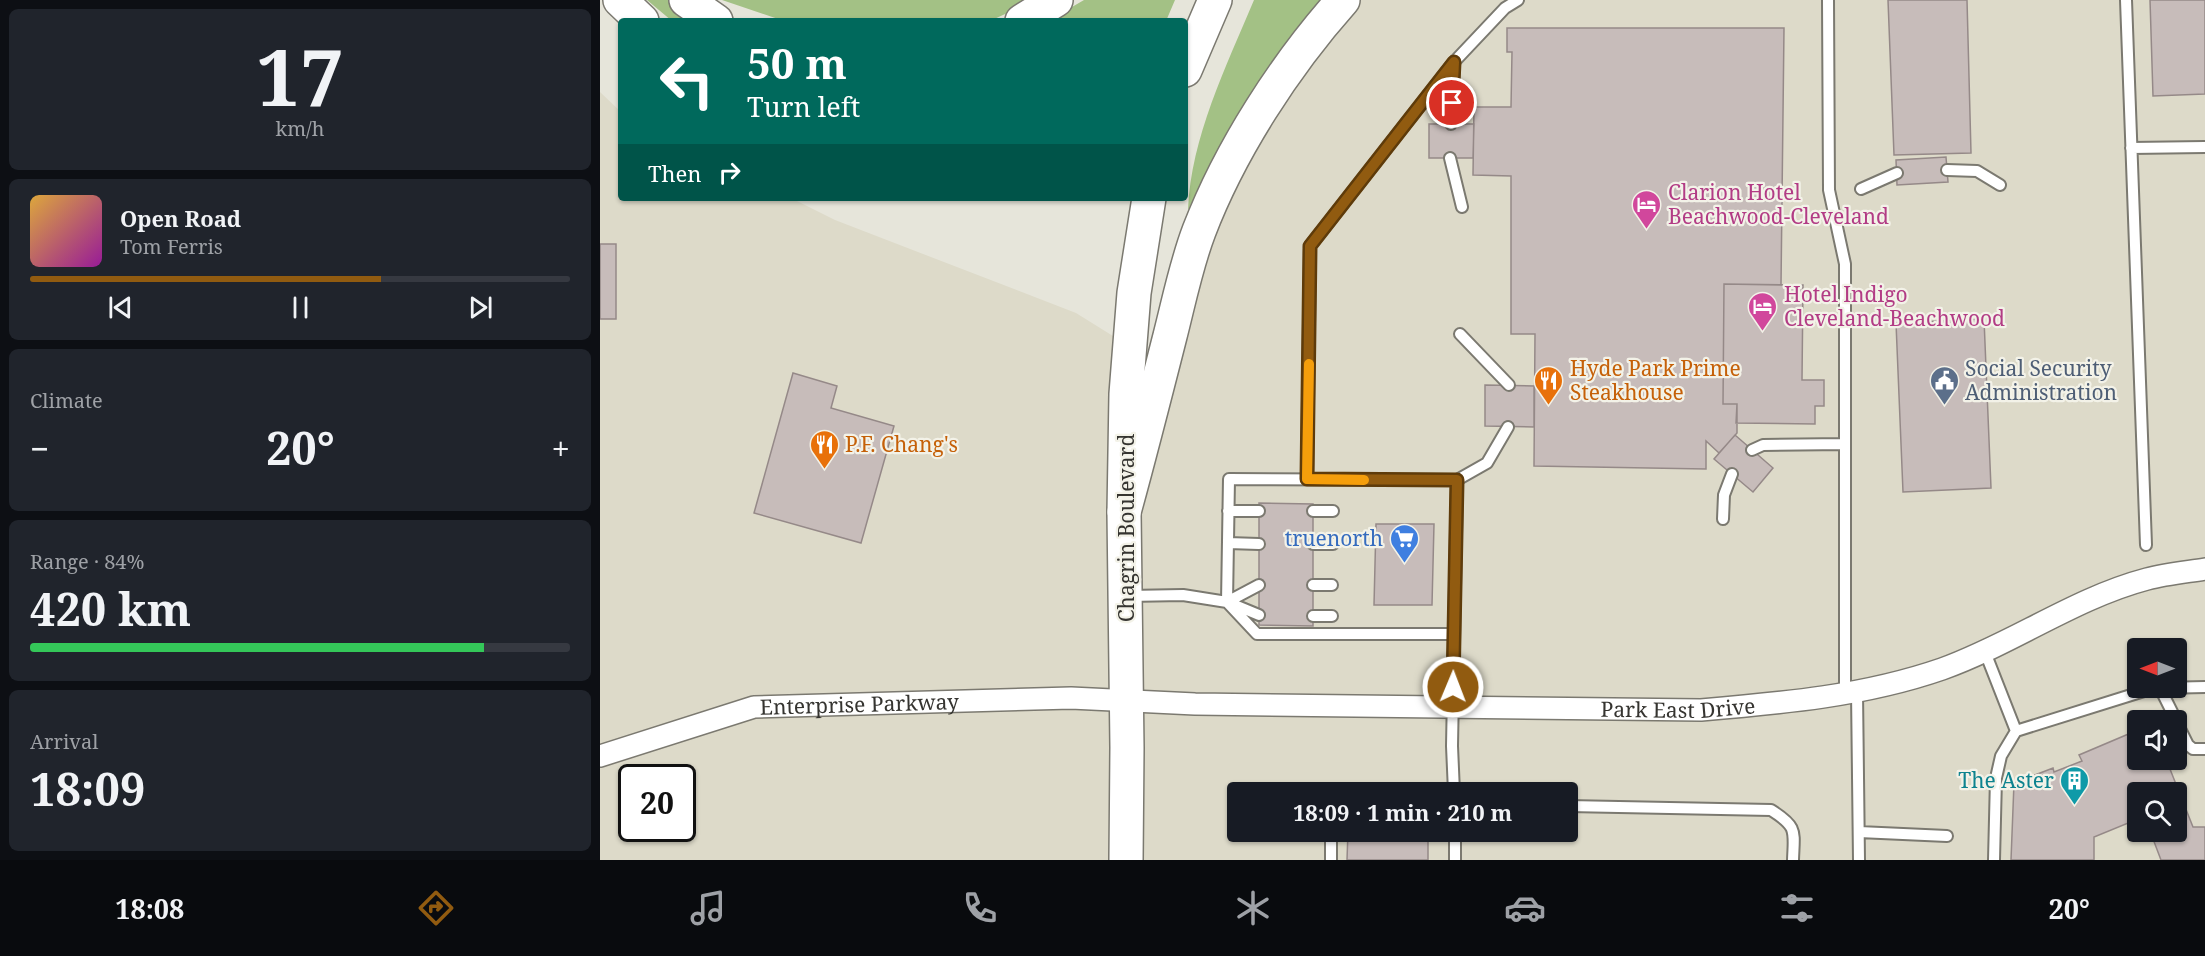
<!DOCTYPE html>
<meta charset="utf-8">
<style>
body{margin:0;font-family:"Noto Serif",serif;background:#20242c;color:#f1f3f6;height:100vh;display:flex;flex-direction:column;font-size:22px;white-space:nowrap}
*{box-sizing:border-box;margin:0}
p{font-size:20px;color:#9ea1a6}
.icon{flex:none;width:33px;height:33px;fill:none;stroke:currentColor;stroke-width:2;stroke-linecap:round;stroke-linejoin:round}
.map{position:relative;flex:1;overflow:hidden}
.sheet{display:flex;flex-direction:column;gap:9px;padding:9px;background:#0d0f14;width:600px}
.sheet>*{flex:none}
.hud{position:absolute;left:18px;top:18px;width:570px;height:183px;border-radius:6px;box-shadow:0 2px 4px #0004;background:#00695c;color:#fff;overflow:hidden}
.needle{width:39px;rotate:270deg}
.fabs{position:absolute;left:1527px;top:638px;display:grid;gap:12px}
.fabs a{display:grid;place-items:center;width:60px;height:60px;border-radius:6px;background:#171b24;box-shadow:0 2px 4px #0004;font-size:30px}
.speed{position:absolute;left:18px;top:764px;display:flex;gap:12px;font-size:30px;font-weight:700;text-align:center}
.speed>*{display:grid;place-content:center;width:78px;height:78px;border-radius:50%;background:#171b24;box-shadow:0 2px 4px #0004;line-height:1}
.speed .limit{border:3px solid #111;border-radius:9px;background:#fff;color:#111}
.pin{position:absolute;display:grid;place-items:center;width:51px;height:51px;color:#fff;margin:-26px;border:3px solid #fff;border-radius:50%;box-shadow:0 2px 6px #0007}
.me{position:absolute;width:66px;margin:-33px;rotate:1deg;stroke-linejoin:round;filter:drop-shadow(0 0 4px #0008)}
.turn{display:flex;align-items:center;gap:21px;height:126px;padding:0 30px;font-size:27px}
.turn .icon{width:78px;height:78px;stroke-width:2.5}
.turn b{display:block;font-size:42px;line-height:51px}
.then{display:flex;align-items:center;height:57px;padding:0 30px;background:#0003;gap:12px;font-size:22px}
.big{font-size:45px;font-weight:700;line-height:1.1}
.sheet .tile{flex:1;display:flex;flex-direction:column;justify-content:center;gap:9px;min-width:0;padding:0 21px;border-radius:9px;background:#20242c}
.sheet .dial{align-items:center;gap:0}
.dial b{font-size:78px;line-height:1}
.song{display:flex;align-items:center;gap:18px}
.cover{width:72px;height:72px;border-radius:9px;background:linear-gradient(135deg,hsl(40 70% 55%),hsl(300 70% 35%))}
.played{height:6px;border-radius:3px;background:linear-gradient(90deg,#915b10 65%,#363941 65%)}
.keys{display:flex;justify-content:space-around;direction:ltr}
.heat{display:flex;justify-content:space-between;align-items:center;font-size:33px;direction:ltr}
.charge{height:9px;border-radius:4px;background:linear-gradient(90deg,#34c759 84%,#363941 0)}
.trip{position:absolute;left:627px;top:782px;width:351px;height:60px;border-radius:6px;background:#171b24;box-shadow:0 2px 4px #0004;font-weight:700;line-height:60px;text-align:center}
.tabs{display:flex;height:96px;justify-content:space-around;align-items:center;background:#090b0e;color:#9ea1a6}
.tabs .icon{width:42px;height:42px}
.tabs .active{color:#915b10}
.tabs b{font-size:27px;color:#f1f3f6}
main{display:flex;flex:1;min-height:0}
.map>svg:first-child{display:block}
</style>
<main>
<section class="sheet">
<div class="tile dial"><b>17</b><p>km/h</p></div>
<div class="tile">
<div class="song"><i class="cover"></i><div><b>Open Road</b><p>Tom Ferris</p></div></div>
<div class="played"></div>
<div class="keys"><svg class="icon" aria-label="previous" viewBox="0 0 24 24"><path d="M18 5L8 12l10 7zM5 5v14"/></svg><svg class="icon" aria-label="pause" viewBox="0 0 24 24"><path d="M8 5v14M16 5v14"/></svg><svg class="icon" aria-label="next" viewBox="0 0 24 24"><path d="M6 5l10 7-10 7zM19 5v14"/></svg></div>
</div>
<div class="tile"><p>Climate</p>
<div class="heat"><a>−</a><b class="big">20°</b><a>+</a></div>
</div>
<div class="tile"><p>Range · 84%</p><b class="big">420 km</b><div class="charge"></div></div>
<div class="tile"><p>Arrival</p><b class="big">18:09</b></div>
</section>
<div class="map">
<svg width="1605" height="860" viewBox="0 0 1605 860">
<rect width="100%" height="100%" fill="#e6e5da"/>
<path fill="#dddac9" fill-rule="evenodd" d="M743,0H1605V860H0V92L21,112V198H191L235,220L476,313L529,346L568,361L611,202ZM1538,648H1576V687H1538ZM1538,720H1576V759H1538ZM32,777H82V828H32ZM638,792H968V831H638ZM1538,792H1576V831H1538Z"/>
<path fill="#a3c185" d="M47,0H71L98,21H72Z
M122,0H435L390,21H184Z
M484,0H575L566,21H448Z
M654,0H726L614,159L588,210C591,137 626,67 654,0Z"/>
<path fill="#c7bcba" stroke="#958988" stroke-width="1.5" d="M1288,0H1367L1371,153L1294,155Z
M1550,0H1605V94L1553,96Z
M907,28H1184L1181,285L1124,284L1123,404H1137V433L1119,453L1106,441V469L934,466L935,334H911V176L873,175L874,107H911L912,52H907Z
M829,124H874L873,158H829Z
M1346,157L1348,182L1297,185L1296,160Z
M0,244H16V319H0Z
M1124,284L1203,285L1202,380H1224V406H1215V424L1136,423L1137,404H1123Z
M1384,319L1391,488L1303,492L1296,323Z
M193,373L237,386L231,408L294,426L261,543L154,513Z
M885,385L934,386V427L885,426Z
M1135,435L1173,468L1153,492L1114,459Z
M659,503L713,504V626L659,625Z
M776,524H834L832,605H774Z
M1538,730V759H1566L1593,827H1605V860H1561L1550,831H1576V792H1538V819L1494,837V860H1411L1414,783L1453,768L1454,772L1482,761L1479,755Z
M748,831H828V860H747Z"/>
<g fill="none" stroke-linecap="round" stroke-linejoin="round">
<defs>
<path id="lane" d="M1228,0L1229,190L1245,264V695
M1526,0L1546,545
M851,124L854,62
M1531,148L1605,147
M850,158L862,207
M1347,170L1377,171L1400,185
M1261,189L1297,173
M860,334L909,385
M1152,450L1163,445L1245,444
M707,479L710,246L854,62L905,8L918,0
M628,511H659
M713,511H733
M1123,519L1124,495L1132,474
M628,543L659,544
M713,544H733
M713,585H732
M528,596L583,595L627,602L629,479L857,480L887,463L908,427
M627,602L657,634H854
M627,602L659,585
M630,603L659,615
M713,616H732
M1385,652L1416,731L1401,756L1396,778L1394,860
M1560,688L1576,720
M1257,692L1259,860
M1576,721L1588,745L1593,749H1605
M1416,731L1544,691L1560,688L1605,687
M854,792L852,746L857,480
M968,806L1171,810C1198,827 1194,831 1193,860
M731,831V860
M855,831V860
M1259,832L1347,836"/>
<g id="street">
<path id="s1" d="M0,756L154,707L471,698L595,704L1101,710C1183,703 1264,696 1342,669C1412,644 1475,598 1547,579C1565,574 1586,572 1605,569"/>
</g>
<path id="primary" d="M585,70L615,0
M526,860L527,748L524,512L526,394L534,293L549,198"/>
<path id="highway" d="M20,0L42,21
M86,0L116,21
M422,21L456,0
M524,512C540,454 555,395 570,336C579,301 586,265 599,231C630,150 685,65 743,0"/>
</defs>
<use href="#lane" stroke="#7b7970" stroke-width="14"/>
<use href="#street" stroke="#7b7970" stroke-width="24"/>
<use href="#primary" stroke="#7b7970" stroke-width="36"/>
<use href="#highway" stroke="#7b7970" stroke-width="36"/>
<use href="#lane" stroke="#fff" stroke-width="10"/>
<use href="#street" stroke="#fff" stroke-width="21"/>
<use href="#primary" stroke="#fff" stroke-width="33"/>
<use href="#highway" stroke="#fff" stroke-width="33"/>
</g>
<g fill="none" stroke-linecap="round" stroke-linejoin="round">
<defs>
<path id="route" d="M852,103L854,62L710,246L707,479L857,480L853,687"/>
</defs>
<use href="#route" stroke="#5e3b0a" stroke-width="15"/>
<use href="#route" stroke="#915b10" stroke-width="10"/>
<path stroke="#f59e0b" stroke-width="10" d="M709,364L707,479L764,480"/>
</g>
<defs>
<symbol id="hotel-pin" viewBox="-11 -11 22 30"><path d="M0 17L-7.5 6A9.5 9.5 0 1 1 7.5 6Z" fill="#d1479c" stroke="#f3f2e8"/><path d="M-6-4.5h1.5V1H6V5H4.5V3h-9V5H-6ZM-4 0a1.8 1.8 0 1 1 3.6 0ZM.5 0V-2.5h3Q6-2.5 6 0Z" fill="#fff"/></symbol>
<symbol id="restaurant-pin" viewBox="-11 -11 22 30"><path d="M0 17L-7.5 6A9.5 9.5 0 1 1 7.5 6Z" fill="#e8710a" stroke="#f3f2e8"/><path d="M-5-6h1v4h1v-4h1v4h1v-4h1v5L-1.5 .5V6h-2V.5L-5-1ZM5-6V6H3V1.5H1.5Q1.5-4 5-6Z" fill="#fff"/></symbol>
<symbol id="civic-pin" viewBox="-11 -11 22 30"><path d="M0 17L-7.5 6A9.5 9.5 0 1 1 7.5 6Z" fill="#5c6f8a" stroke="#f3f2e8"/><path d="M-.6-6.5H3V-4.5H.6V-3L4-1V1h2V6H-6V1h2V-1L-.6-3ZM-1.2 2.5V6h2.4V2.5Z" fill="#fff"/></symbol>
<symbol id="supermarket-pin" viewBox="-11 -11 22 30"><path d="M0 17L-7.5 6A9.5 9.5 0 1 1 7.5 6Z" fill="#3f7fe0" stroke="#f3f2e8"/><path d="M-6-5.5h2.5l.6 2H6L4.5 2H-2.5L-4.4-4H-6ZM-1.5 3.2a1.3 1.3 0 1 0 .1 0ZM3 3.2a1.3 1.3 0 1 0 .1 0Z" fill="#fff"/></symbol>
<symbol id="building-pin" viewBox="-11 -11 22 30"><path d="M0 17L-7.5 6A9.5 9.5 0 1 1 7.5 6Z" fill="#0f9aa8" stroke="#f3f2e8"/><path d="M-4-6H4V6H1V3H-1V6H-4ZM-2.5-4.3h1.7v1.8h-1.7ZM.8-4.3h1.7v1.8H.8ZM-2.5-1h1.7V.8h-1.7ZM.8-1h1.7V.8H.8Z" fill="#fff"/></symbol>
</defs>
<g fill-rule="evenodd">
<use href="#hotel-pin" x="1030" y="188" width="33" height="45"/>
<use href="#hotel-pin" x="1146" y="290" width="33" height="45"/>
<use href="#restaurant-pin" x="932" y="364" width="33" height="45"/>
<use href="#civic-pin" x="1328" y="364" width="33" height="45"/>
<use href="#restaurant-pin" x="208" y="428" width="33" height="45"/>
<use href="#supermarket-pin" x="788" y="522" width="33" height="45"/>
<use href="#building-pin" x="1458" y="764" width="33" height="45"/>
</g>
<g text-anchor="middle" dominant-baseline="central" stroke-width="4.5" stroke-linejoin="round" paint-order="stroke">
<g font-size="21" fill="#b23c85" stroke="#f3f2e8" text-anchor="start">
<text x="1068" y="192">Clarion Hotel<tspan x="1068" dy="24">Beachwood-Cleveland</tspan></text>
<text x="1184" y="294">Hotel Indigo<tspan x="1184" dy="24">Cleveland-Beachwood</tspan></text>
</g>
<g font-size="21" fill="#c56008" stroke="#f3f2e8" text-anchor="start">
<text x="970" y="368">Hyde Park Prime<tspan x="970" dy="24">Steakhouse</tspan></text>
<text x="245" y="444">P.F. Chang's</text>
</g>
<g font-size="21" fill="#4e5e75" stroke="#f3f2e8" text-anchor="start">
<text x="1365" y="368">Social Security<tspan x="1365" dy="24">Administration</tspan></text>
</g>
<g font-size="21" fill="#353430" stroke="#f3f2e8">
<text transform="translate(526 528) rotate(-90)">Chagrin Boulevard</text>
<text stroke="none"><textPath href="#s1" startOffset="267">Enterprise Parkway</textPath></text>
<text stroke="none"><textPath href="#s1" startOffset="1086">Park East Drive</textPath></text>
</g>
<g font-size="21" fill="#366cbe" stroke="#f3f2e8" text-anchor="end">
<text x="783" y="538">truenorth</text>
</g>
<g font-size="21" fill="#0d838f" stroke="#f3f2e8" text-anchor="end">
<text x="1454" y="780">The Aster</text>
</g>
</g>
</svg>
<div class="fabs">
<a><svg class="needle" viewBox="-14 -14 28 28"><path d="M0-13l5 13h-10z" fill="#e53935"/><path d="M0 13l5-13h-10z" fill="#9ea1a6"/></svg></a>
<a><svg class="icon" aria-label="sound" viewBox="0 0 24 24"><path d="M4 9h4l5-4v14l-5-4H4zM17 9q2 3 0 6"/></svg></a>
<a><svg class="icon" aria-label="search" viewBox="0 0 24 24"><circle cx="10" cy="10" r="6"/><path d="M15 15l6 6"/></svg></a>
</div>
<div class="speed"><div class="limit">20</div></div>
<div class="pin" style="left:852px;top:103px;background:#d93025"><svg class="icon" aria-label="arrive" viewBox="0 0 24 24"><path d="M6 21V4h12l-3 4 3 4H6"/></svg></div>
<svg class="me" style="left:853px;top:687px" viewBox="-20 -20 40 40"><circle r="17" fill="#915b10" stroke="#fff" stroke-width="3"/><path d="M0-11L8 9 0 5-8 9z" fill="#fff"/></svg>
<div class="trip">18:09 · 1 min · 210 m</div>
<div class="hud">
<div class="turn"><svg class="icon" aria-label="left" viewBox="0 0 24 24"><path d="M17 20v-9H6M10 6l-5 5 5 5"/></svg><div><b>50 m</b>Turn left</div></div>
<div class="then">Then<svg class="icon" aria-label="right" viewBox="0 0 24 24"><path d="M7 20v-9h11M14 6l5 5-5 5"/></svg></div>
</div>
</div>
</main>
<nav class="tabs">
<b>18:08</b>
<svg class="icon active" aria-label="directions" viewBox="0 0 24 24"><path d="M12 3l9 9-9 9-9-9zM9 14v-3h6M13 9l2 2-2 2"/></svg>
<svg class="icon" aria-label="music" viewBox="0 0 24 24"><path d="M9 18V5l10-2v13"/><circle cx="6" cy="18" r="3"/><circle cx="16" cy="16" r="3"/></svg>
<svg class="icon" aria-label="phone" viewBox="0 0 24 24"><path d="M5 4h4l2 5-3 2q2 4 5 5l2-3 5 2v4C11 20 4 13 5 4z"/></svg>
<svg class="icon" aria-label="climate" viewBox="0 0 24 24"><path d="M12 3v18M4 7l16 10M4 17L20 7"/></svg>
<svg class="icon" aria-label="car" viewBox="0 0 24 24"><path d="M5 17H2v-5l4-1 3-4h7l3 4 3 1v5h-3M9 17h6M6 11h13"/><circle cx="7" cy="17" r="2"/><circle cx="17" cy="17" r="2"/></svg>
<svg class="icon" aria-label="filters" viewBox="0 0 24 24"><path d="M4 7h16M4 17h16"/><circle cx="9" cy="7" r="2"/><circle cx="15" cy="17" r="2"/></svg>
<b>20°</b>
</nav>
